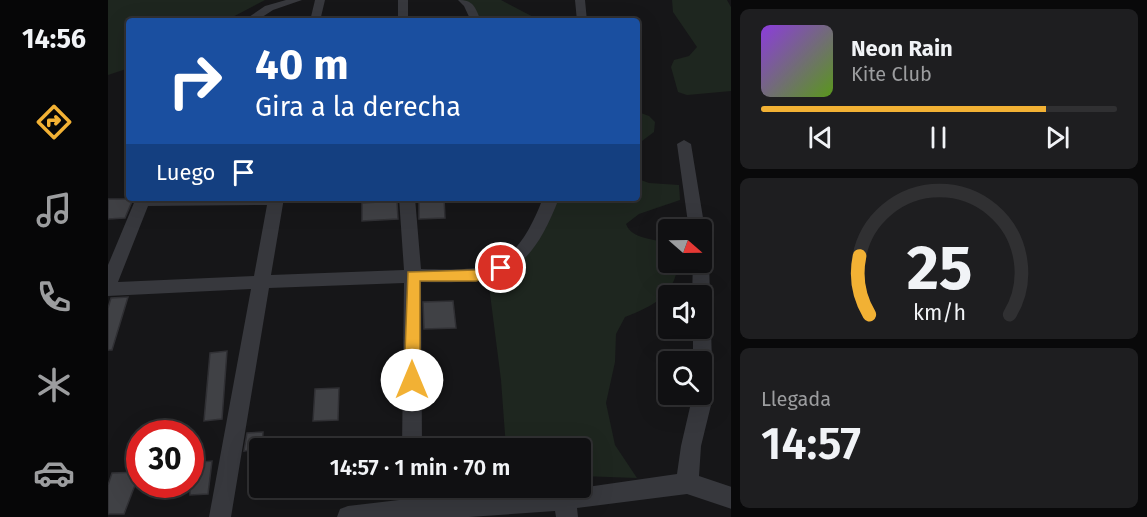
<!DOCTYPE html>
<html lang="es">
<meta charset="utf-8">
<style>
body{margin:0;font-family:"Fira Sans",sans-serif;background:#1e1e20;color:#f1f3f6;height:100vh;display:flex;flex-direction:column;font-size:22px;white-space:nowrap}
*{box-sizing:border-box;margin:0}
p{font-size:20px;color:#9c9d9f}
.icon{flex:none;width:33px;height:33px;fill:none;stroke:currentColor;stroke-width:2;stroke-linecap:round;stroke-linejoin:round}
.map{position:relative;flex:1;overflow:hidden}
.details{display:flex;flex-direction:column;gap:9px;padding:9px;background:#09090a;width:416px}
.details>*{flex:none}
.guide{position:absolute;left:18px;top:18px;width:514px;height:183px;border-radius:6px;box-shadow:0 6px 24px #0002,0 0 0 2px #303032;background:#1a4fa0;color:#fff;overflow:hidden}
.needle{width:39px;rotate:110deg}
.tools{position:absolute;left:550px;top:219px;display:grid;gap:12px}
.tools a{display:grid;place-items:center;width:54px;height:54px;border-radius:6px;background:#101012;box-shadow:0 6px 24px #0002,0 0 0 2px #303032;font-size:30px}
.speed{position:absolute;left:18px;top:420px;display:flex;gap:12px;font-size:30px;font-weight:700;text-align:center}
.speed>*{display:grid;place-content:center;width:78px;height:78px;border-radius:50%;background:#101012;box-shadow:0 6px 24px #0002,0 0 0 2px #303032;line-height:1}
.speed .limit{border:9px solid #d22;background:#fff;color:#111}
.pin{position:absolute;display:grid;place-items:center;width:51px;height:51px;color:#fff;margin:-26px;border:3px solid #fff;border-radius:50%;box-shadow:0 2px 6px #0007}
.me{position:absolute;width:66px;margin:-33px;rotate:0deg;stroke-linejoin:round;filter:drop-shadow(0 0 4px #0008)}
.turn{display:flex;align-items:center;gap:21px;height:126px;padding:0 30px;font-size:27px}
.turn .icon{width:78px;height:78px;stroke-width:2.5}
.turn b{display:block;font-size:42px;line-height:51px}
.then{display:flex;align-items:center;height:57px;padding:0 30px;background:#0003;gap:12px;font-size:22px}
.big{font-size:45px;font-weight:600;line-height:1.1}
.details .widget{flex:1;display:flex;flex-direction:column;justify-content:center;gap:9px;min-width:0;padding:0 21px;border-radius:9px;background:#1e1e20}
.details .dial{align-items:center;gap:0}
.dial svg{height:156px;overflow:visible;fill:none;stroke:#303032;stroke-width:7;stroke-linecap:round;text-anchor:middle}
.dial text{fill:#f1f3f6;stroke:none}
.song{display:flex;align-items:center;gap:18px}
.cover{width:72px;height:72px;border-radius:9px;background:linear-gradient(135deg,hsl(270 70% 55%),hsl(90 70% 35%))}
.played{height:6px;border-radius:3px;background:linear-gradient(90deg,#f2b134 80%,#303032 80%)}
.keys{display:flex;justify-content:space-around;direction:ltr}
.trip{position:absolute;left:141px;top:438px;width:342px;height:60px;border-radius:6px;background:#101012;box-shadow:0 6px 24px #0002,0 0 0 2px #303032;font-weight:600;line-height:60px;text-align:center}
main{display:flex;flex:1;min-height:0}
.dock{display:flex;flex-direction:column;width:108px;justify-content:space-around;align-items:center;background:#060607;color:#9c9d9f}
.dock .icon{width:42px;height:42px}
.dock .on{color:#f2b134}
.dock b{font-size:27px;color:#f1f3f6}
.map>svg:first-child{display:block}
</style>
<main>
<nav class="dock">
<b>14:56</b>
<svg class="icon on" aria-label="directions" viewBox="0 0 24 24"><path d="M12 3l9 9-9 9-9-9zM9 14v-3h6M13 9l2 2-2 2"/></svg>
<svg class="icon" aria-label="music" viewBox="0 0 24 24"><path d="M9 18V5l10-2v13"/><circle cx="6" cy="18" r="3"/><circle cx="16" cy="16" r="3"/></svg>
<svg class="icon" aria-label="phone" viewBox="0 0 24 24"><path d="M5 4h4l2 5-3 2q2 4 5 5l2-3 5 2v4C11 20 4 13 5 4z"/></svg>
<svg class="icon" aria-label="climate" viewBox="0 0 24 24"><path d="M12 3v18M4 7l16 10M4 17L20 7"/></svg>
<svg class="icon" aria-label="car" viewBox="0 0 24 24"><path d="M5 17H2v-5l4-1 3-4h7l3 4 3 1v5h-3M9 17h6M6 11h13"/><circle cx="7" cy="17" r="2"/><circle cx="17" cy="17" r="2"/></svg>
</nav>
<div class="map">
<svg width="624" height="517" viewBox="0 0 624 517">
<rect width="100%" height="100%" fill="#161618"/>
<path fill="#1e261f" d="M0,0H157L117,21H21V68L0,75Z
M353,0H393L433,21H370Z
M564,0H619L624,9L623,91L579,95L570,92L563,67L566,60L581,56L589,47L565,12Z
M530,112L541,116L547,122L546,132L530,144Z
M530,179L541,183L571,185L572,200L531,214L518,224C524,240 546,238 561,244V262L570,263C567,296 545,306 517,317L508,334L507,362L498,403L507,445L529,478L473,476L472,448H398L393,380L380,278L432,233L451,198H530Z"/>
<path fill="#404145" stroke="#303034" stroke-width="1.5" d="M311,198H336L337,218L311,219Z
M0,199H25L17,218L0,219Z
M289,201L290,219L254,221V203Z
M20,297L4,350H0V308L3,298Z
M345,301L348,328L316,329L315,302Z
M119,351L114,419L96,421L102,353Z
M231,388L230,420L205,421L207,389Z
M155,432L154,448L136,451L139,433Z
M104,461L100,494L82,495V463Z
M32,472L16,514H0V485L4,473Z"/>
<g fill="none" stroke-linecap="round" stroke-linejoin="round">
<path fill="#37383d" fill-rule="evenodd" d="M178,0H194L165,10L148,21H135L157,6Z
M207,0H217L212,21H202Z
M290,0H300V21H290Z
M350,0C366,0 367,7 373,21H363L356,6Z
M467,0H477L479,21H469Z
M576,140L583,144L597,230L594,234V230H581L569,144Z
M28,198H176L163,275L296,270L291,198H307L313,269C384,271 407,270 435,198H451C421,277 392,284 313,282L314,448H294L296,283L161,288L123,517H101L143,289L0,296V265ZM159,205L146,276L10,282L40,206Z
M594,256L601,262L602,296L594,302V296H584L585,262H594Z
M594,321L600,323L603,328L605,397L593,446L591,476L624,487V509L579,494L469,508L470,517H448L447,511L361,517H229L232,509L240,506L291,500L292,488H314L313,498L472,488L569,474L573,446L585,394H594V362H585V328H594Z"/>
</g>
<path fill="#f2b134" stroke="#9d7322" stroke-width="1.5" d="M393,263L400,268L398,272L368,281H312V380L310,385H299L296,380L300,272L368,270Z"/>
</svg>
<div class="tools">
<a><svg class="needle" viewBox="-14 -14 28 28"><path d="M0-13l5 13h-10z" fill="#e53935"/><path d="M0 13l5-13h-10z" fill="#9c9d9f"/></svg></a>
<a><svg class="icon" aria-label="sound" viewBox="0 0 24 24"><path d="M4 9h4l5-4v14l-5-4H4zM17 9q2 3 0 6"/></svg></a>
<a><svg class="icon" aria-label="search" viewBox="0 0 24 24"><circle cx="10" cy="10" r="6"/><path d="M15 15l6 6"/></svg></a>
</div>
<div class="speed"><div class="limit">30</div></div>
<div class="pin" style="left:393px;top:268px;background:#d93025"><svg class="icon" aria-label="arrive" viewBox="0 0 24 24"><path d="M6 21V4h12l-3 4 3 4H6"/></svg></div>
<svg class="me" style="left:304px;top:380px" viewBox="-20 -20 40 40"><circle r="19" fill="#fff"/><path d="M0-13L10 11 0 6-10 11z" fill="#f2b134"/></svg>
<div class="trip">14:57 · 1 min · 70 m</div>
<div class="guide">
<div class="turn"><svg class="icon" aria-label="right" viewBox="0 0 24 24"><path d="M7 20v-9h11M14 6l5 5-5 5"/></svg><div><b>40 m</b>Gira a la derecha</div></div>
<div class="then">Luego<svg class="icon" aria-label="arrive" viewBox="0 0 24 24"><path d="M6 21V4h12l-3 4 3 4H6"/></svg></div>
</div>
</div>
<section class="details">
<div class="widget">
<div class="song"><i class="cover"></i><div><b>Neon Rain</b><p>Kite Club</p></div></div>
<div class="played"></div>
<div class="keys"><svg class="icon" aria-label="previous" viewBox="0 0 24 24"><path d="M18 5L8 12l10 7zM5 5v14"/></svg><svg class="icon" aria-label="pause" viewBox="0 0 24 24"><path d="M8 5v14M16 5v14"/></svg><svg class="icon" aria-label="next" viewBox="0 0 24 24"><path d="M6 5l10 7-10 7zM19 5v14"/></svg></div>
</div>
<div class="widget dial"><svg viewBox="0 0 100 80">
<path d="M14 69A42 42 0 1 1 86 69"/>
<path d="M14 69A42 42 0 0 1 9 39" stroke="#f2b134"/>
<text x="50" y="56" font-size="32" font-weight="700">25</text>
<text x="50" y="72" font-size="11">km/h</text>
</svg></div>
<div class="widget"><p>Llegada</p><b class="big">14:57</b></div>
</section>
</main>
